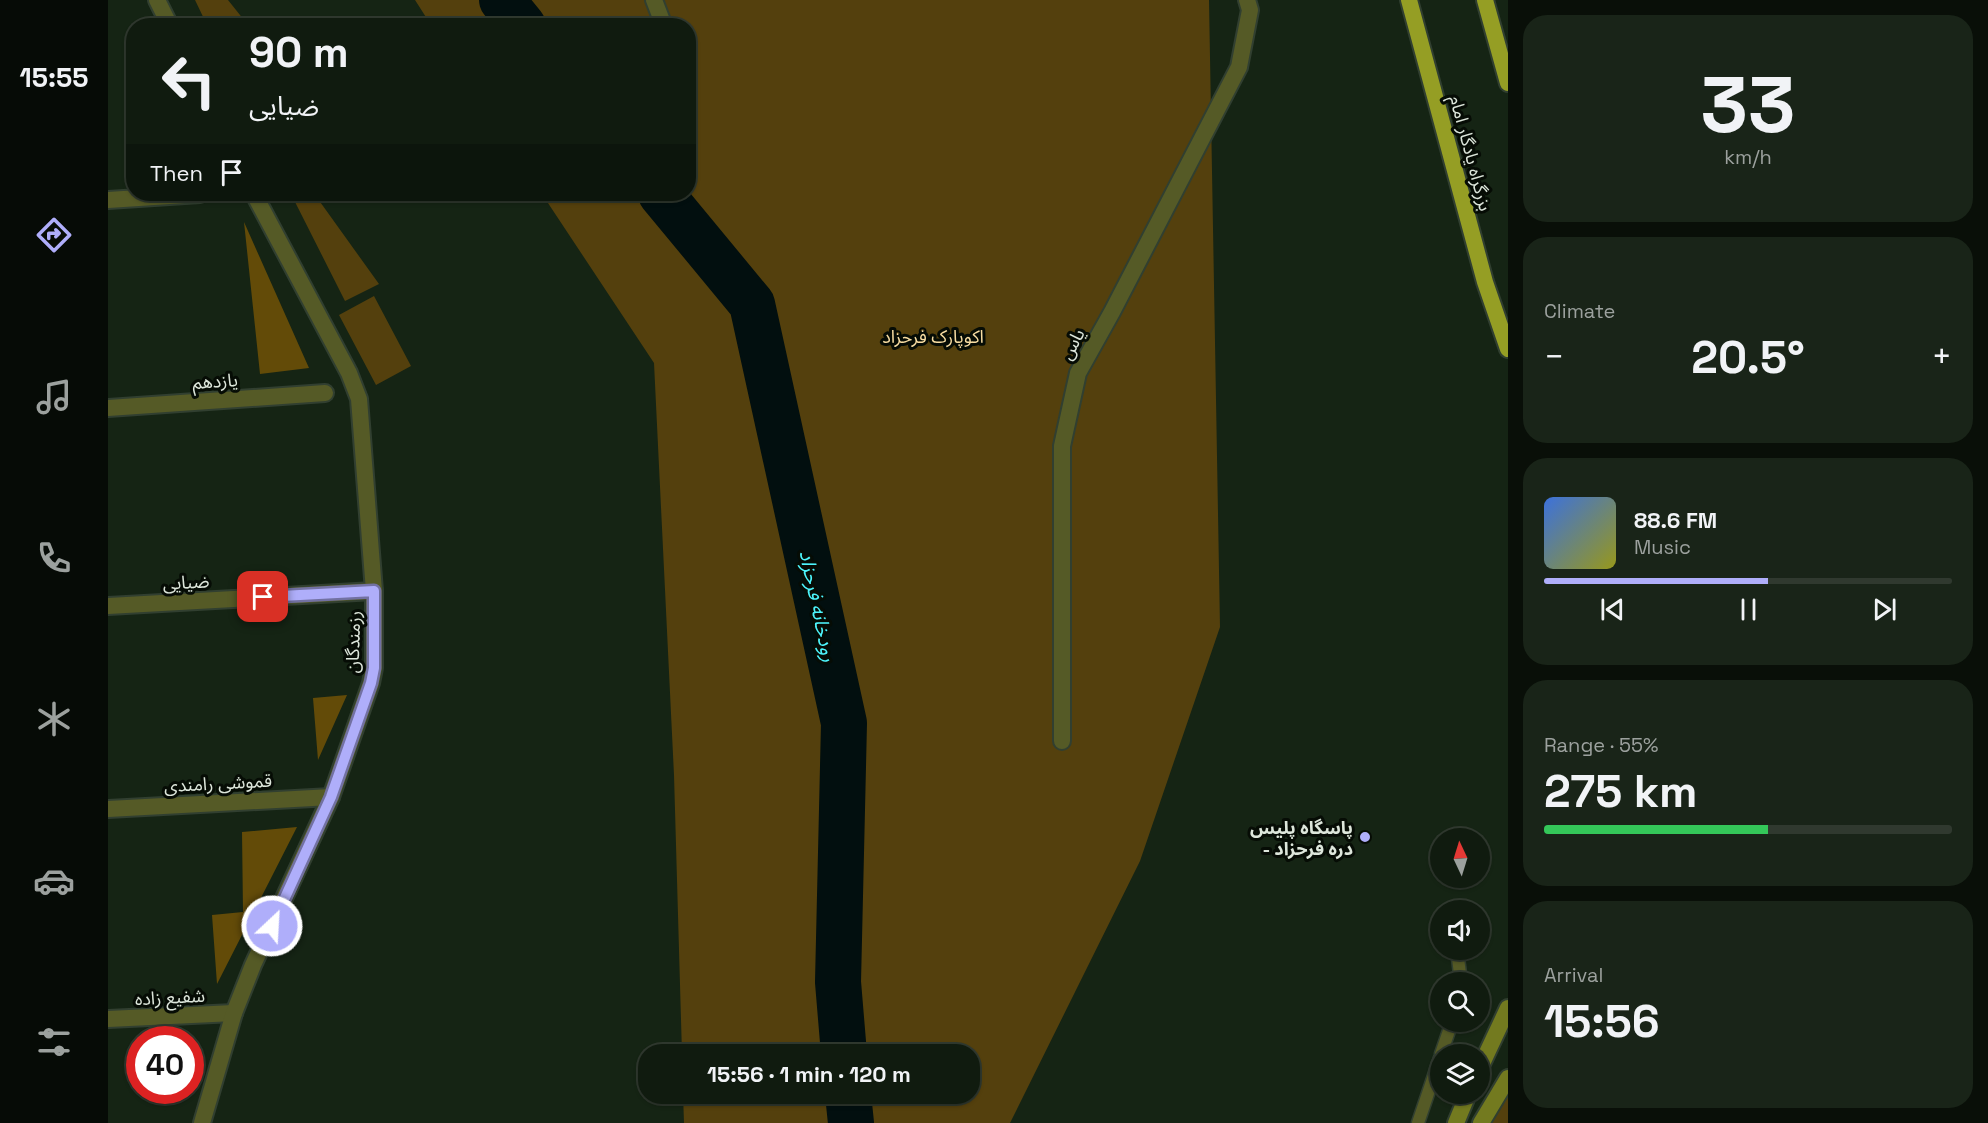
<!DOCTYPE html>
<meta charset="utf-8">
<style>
body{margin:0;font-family:"Space Grotesk","Noto Sans Arabic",sans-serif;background:#192418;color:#f1f3f6;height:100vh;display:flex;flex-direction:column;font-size:22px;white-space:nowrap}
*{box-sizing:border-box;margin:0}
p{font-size:20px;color:#9ca19e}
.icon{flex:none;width:33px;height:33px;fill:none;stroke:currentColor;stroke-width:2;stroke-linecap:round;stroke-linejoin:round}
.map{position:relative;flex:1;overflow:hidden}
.side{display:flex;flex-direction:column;gap:15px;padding:15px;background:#090f08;width:480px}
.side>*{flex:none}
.banner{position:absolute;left:18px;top:18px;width:570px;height:183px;border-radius:24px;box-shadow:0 2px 4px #0004,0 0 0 2px #30392f;background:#101b0f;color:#f1f3f6;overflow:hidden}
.needle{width:39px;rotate:356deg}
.tools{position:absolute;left:1322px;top:828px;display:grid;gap:12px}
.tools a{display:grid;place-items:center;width:60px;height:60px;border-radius:50%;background:#101b0f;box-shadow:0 2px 4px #0004,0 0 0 2px #30392f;font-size:30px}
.speed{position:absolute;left:18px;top:1026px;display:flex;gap:12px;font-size:30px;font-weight:700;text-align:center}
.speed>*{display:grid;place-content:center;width:78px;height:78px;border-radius:50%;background:#101b0f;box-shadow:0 2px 4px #0004,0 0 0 2px #30392f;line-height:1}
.speed .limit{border:9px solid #d22;background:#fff;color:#111}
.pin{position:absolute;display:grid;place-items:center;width:51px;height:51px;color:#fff;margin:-26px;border-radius:12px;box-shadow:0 3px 9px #0006}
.me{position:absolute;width:66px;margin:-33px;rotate:25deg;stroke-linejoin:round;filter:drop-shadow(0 0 4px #0008)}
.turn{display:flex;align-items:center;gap:21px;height:126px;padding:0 24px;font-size:27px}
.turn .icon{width:78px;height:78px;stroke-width:2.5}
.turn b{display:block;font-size:42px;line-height:51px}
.then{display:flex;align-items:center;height:57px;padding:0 24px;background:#0003;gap:12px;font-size:22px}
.big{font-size:45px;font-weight:700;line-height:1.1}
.side .widget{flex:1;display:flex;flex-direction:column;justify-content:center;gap:9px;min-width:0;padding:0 21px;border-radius:24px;background:#192418}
.side .dial{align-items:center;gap:0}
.dial b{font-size:78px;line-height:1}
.song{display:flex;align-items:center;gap:18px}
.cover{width:72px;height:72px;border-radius:9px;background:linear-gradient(135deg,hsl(220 70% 55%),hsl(60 70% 35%))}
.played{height:6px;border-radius:3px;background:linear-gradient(90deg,#afaefa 55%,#30392f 55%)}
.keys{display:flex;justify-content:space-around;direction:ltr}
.heat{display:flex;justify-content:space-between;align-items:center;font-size:33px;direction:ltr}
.charge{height:9px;border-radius:4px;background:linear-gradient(90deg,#34c759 55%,#30392f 0)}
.trip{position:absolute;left:530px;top:1044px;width:342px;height:60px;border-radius:24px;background:#101b0f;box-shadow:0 2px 4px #0004,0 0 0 2px #30392f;font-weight:700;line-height:60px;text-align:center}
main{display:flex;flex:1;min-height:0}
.dock{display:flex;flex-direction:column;width:108px;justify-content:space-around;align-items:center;background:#060b06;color:#9ca19e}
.dock .icon{width:42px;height:42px}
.dock .on{color:#afaefa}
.dock b{font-size:27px;color:#f1f3f6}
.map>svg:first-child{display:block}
</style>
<main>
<nav class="dock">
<b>15:55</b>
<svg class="icon on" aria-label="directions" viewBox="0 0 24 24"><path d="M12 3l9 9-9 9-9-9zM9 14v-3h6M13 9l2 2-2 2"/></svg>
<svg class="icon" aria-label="music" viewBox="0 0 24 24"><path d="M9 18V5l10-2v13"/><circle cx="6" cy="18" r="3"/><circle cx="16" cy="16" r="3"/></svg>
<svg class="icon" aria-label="phone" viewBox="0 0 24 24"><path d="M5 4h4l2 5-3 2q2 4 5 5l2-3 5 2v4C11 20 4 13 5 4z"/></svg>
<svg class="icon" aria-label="climate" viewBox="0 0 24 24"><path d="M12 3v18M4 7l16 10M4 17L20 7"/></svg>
<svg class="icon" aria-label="car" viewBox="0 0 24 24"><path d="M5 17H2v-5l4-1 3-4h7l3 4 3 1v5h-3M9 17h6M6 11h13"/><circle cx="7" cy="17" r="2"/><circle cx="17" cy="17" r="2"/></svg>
<svg class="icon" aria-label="filters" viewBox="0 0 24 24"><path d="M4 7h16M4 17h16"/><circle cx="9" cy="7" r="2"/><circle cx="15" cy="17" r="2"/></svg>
</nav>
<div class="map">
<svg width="1400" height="1123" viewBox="0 0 1400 1123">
<rect width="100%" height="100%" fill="#152414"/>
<path fill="#54400d" d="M87,0H120L140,25H99Z
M307,0H1101L1112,627L1032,861L902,1123H576L575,1094H861V1054H574L566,775L546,363L434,194H580V26L323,25Z
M183,194H209L210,199L271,284L237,301Z
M266,296L303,366L268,385L231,315Z
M1400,1091V1123H1382Z"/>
<path fill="#634b08" d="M136,222L201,368L152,374Z
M239,695L210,760L205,698Z
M189,827L109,984L104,915L135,912L134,832Z"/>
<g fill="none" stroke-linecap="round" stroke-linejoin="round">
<path stroke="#020f0f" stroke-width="46" d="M394,0L415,26
M553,194L644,304L736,723L730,982L736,1054
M740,1094L743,1123"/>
<defs>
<path id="service" d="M1349,950L1353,982
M1333,1054L1344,1022
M1310,1123L1332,1058"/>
<path id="minor" d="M546,0L556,26
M0,200L92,194
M0,408L217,393
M0,606L266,591
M954,741V446L970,373L1004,312L1131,67L1142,10L1139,0
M0,809L223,797
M0,1019L126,1013"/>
<path id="tertiary" d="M49,0L62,26
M94,1123L126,1013L145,965L223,797L263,683L266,668V591L251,399L241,373L146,194"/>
<path id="secondary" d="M1371,1070L1400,1008
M1348,1123L1360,1094
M1373,1123L1400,1078"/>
<path id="trunk" d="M1301,0L1377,282L1400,349
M1377,0L1400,83"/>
</defs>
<use href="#service" stroke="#313f30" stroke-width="15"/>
<use href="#minor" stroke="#313f30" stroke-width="20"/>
<use href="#tertiary" stroke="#313f30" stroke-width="20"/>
<use href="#secondary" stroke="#313f30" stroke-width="20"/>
<use href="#trunk" stroke="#313f30" stroke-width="20"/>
<use href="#service" stroke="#555a26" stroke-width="12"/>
<use href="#minor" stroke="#555a26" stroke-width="16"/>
<use href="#tertiary" stroke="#555a26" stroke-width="16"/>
<use href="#secondary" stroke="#737a1f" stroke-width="16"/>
<use href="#trunk" stroke="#959e24" stroke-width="16"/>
</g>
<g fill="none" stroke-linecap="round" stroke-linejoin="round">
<defs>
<path id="route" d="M155,597L266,591V668L263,683L223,797L164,926"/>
</defs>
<use href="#route" stroke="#7271a2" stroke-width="15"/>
<use href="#route" stroke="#afaefa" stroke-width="10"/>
</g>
<circle fill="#afaefa" stroke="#060c05" stroke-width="2" cx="1257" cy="837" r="6"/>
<g text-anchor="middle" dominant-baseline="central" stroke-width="6" stroke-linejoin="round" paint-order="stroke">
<g font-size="18" fill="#dde6db" stroke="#060c05">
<text transform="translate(1363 153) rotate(75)">بزرگراه یادگار امام</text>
<text transform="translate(964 344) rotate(-62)">یاس</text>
<text transform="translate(107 381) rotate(-4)">یازدهم</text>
<text transform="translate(78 582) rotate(-3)">ضیایی</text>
<text transform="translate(245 642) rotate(-88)">رزمندگان</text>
<text transform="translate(110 783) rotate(-3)">قموشی رامندی</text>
<text transform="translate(62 997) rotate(-3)">شفیع زاده</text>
</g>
<g font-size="18" fill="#f8dda2" stroke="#060c05">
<text x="825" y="336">اکوپارک فرحزاد</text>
</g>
<g font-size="18" font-weight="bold" fill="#dde6db" stroke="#060c05" text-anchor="end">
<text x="1245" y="827">پاسگاه پلیس<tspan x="1245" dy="21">- دره فرحزاد</tspan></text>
</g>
<g font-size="20" font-style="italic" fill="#4df5fc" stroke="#060c05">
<text transform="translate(710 606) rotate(78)">رودخانه فرحزاد</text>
</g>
</g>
</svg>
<div class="tools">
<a><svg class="needle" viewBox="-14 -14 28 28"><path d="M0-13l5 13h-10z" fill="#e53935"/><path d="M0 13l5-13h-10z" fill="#9ca19e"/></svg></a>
<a><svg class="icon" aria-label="sound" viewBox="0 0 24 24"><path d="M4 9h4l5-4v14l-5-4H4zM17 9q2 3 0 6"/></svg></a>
<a><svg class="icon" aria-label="search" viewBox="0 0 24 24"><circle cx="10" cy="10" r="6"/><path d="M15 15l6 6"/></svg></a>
<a><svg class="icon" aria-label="layers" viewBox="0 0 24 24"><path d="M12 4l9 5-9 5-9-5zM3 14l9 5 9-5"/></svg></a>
</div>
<div class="speed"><div class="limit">40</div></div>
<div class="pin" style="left:155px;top:597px;background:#d93025"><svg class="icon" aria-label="arrive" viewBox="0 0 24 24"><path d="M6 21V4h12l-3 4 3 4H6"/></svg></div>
<svg class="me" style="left:164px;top:926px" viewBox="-20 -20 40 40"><circle r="17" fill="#afaefa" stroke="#fff" stroke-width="3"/><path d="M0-11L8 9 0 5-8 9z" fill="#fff"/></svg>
<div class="trip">15:56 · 1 min · 120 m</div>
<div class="banner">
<div class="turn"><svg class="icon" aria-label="left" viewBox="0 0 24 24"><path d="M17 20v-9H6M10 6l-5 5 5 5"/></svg><div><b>90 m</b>ضیایی</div></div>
<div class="then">Then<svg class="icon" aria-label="arrive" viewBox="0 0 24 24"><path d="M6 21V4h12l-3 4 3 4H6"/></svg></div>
</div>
</div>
<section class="side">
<div class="widget dial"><b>33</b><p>km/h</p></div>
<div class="widget"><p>Climate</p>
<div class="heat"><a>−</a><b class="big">20.5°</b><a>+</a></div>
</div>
<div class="widget">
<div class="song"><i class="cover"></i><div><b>88.6 FM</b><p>Music</p></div></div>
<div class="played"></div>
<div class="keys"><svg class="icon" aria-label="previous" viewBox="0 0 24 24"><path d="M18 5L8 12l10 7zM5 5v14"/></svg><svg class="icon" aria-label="pause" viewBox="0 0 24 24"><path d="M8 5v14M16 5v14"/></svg><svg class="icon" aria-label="next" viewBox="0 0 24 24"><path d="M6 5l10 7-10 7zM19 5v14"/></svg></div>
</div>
<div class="widget"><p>Range · 55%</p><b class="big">275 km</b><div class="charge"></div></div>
<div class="widget"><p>Arrival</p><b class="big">15:56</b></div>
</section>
</main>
